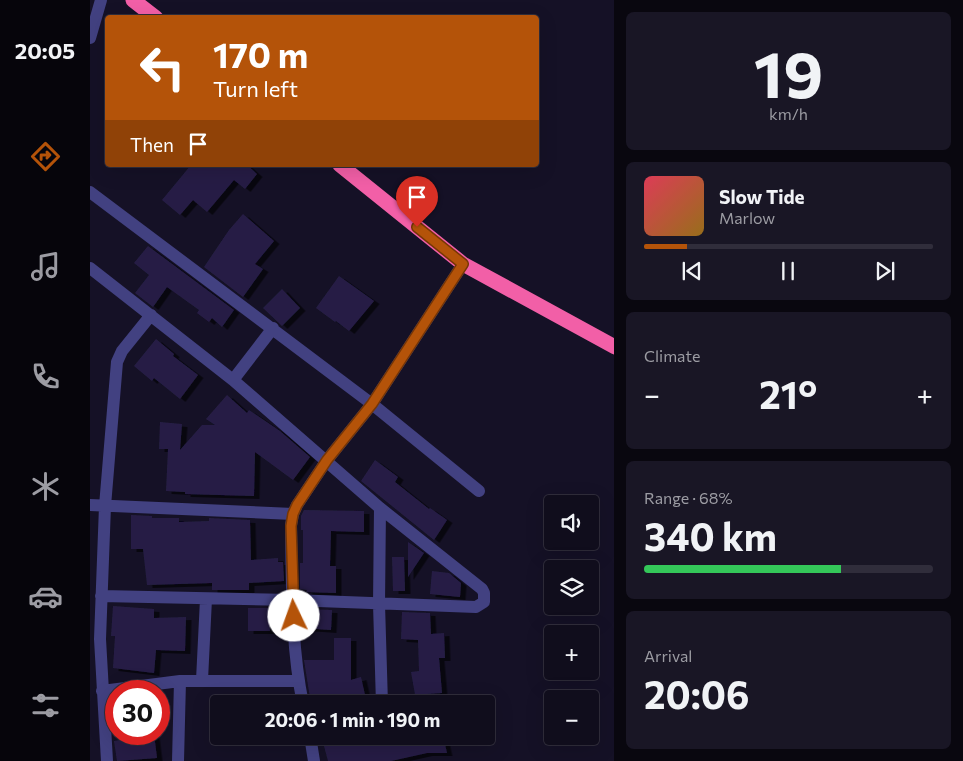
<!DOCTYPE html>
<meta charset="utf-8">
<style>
body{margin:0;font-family:Commissioner,sans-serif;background:#191625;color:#f1f3f6;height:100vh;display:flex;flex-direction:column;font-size:19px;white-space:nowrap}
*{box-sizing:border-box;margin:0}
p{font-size:16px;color:#9c9ca3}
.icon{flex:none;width:28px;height:28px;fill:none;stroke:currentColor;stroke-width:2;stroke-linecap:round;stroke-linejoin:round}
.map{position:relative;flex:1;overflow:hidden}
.side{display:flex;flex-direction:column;gap:12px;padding:12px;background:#09070f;width:349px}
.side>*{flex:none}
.guide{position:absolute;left:15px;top:15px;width:434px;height:152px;border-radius:5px;box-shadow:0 5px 20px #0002,0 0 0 1px #302d3b;background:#b45309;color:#fff;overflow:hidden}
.fabs{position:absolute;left:454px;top:495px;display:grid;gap:10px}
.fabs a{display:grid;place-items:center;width:55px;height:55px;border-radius:5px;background:#100d1c;box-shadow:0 5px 20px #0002,0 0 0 1px #302d3b;font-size:25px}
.speed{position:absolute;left:15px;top:680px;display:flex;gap:10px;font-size:25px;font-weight:700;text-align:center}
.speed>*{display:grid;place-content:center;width:65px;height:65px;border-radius:50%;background:#100d1c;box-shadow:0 5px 20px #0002,0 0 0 1px #302d3b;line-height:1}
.speed .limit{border:8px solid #d22;background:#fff;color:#111}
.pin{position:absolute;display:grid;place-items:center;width:42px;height:42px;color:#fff;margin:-51px -21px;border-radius:50% 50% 50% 0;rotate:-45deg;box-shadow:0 0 5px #0007}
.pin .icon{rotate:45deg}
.me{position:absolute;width:55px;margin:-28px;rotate:357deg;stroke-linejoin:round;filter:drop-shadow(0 0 4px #0008)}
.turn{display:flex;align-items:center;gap:18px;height:105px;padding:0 25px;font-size:22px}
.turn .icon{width:65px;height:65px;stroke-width:2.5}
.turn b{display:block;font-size:35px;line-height:42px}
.then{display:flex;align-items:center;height:48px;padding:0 25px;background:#0003;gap:10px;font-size:19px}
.big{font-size:38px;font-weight:700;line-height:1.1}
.side .card{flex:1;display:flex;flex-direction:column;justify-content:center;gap:8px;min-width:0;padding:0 18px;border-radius:8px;background:#191625}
.side .dial{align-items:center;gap:0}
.dial b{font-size:65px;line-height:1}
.song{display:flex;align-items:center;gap:15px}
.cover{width:60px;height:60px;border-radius:8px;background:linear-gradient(135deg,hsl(350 70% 55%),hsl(40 70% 35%))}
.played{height:5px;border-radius:2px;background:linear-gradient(90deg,#b45309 15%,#302d3b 15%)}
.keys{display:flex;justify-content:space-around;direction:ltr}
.heat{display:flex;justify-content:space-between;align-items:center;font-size:28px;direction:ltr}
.charge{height:8px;border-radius:4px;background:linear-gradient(90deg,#34c759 68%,#302d3b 0)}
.trip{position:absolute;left:120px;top:695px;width:285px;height:50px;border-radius:5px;background:#100d1c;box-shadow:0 5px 20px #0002,0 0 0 1px #302d3b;font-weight:700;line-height:50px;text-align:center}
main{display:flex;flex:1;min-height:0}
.tabs{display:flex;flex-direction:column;width:90px;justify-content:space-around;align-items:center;background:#06050b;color:#9c9ca3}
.tabs .icon{width:35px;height:35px}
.tabs .selected{color:#b45309}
.tabs b{font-size:22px;color:#f1f3f6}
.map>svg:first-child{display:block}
</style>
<main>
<nav class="tabs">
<b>20:05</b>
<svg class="icon selected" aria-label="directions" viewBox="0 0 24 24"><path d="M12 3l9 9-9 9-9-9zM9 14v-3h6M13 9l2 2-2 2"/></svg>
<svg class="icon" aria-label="music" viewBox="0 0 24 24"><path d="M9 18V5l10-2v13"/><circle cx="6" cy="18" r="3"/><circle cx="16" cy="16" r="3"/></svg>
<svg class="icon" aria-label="phone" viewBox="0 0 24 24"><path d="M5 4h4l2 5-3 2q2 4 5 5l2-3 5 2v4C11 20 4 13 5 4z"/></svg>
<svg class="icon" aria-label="climate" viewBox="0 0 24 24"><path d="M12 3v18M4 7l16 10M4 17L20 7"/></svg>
<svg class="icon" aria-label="car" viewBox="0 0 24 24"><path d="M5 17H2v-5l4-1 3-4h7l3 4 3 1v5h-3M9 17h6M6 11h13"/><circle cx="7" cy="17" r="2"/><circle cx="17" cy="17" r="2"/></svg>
<svg class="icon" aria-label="filters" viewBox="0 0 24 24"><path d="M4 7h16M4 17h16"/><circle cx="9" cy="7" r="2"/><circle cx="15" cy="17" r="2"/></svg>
</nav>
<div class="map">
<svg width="525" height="761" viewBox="0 0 525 761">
<defs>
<filter id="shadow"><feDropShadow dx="5.5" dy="3" stdDeviation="0" flood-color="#0009"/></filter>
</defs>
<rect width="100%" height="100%" fill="#151126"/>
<path fill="#261f45" filter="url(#shadow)" d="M101,165H157L167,174L155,189L144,180L117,212L103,200L90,215L72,200Z
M153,214L184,241L165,264L173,269L153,297L114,267L139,230Z
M58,246L144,310L132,327L122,318L119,322L107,313L109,310L77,287L63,307L45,293L59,275L44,263Z
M249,276L284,301L259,331L246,321L245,322L226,308Z
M192,289L210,308L192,326L173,308Z
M66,339L84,354L83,356L108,375L90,399L64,378L62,381L44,366Z
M137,395L157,413L159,410L190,431L220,457L203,480L165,452L164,496L95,494V492L76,491L78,449H69L70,422L92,424L90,450L112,425H125L116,419Z
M285,460L308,477L305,482L339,509L340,508L357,520L344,540L271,481Z
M214,510L274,511V532L241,531L240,566H246V593L216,592L217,590L210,589V563H213V530H211V516Z
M41,515L62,516V518H89V522L119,521V518L160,520L161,560L188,558V562H193L194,581L159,583V590H122V583L57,585L53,549H41Z
M318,542L334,553L318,577Z
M302,557H314L315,591H303Z
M342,571L359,573L371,583L370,597L340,594Z
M23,606L64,609V618L96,617L95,651L66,650L64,673L23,668L25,636H21Z
M158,608H179L180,631H158Z
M215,609L242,610L241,630L213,628Z
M312,612L340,613L341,634L354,633L355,658H349L352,693L337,694L338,698L326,700L321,672L329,671L328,640L311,639Z
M244,638H261V680L271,677L277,704H221L214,660H244Z
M29,734H64L67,758L27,761L24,741L30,740Z
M277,736H353L357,753H337L301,761H238L234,746L244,742L247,737H248L251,746L278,741Z"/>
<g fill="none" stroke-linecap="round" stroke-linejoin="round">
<path stroke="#424181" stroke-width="12" d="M0,38L11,0
M0,192L282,404L389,491
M0,268L143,380L290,508L392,589L394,593V602L386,607L202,600L11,596
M143,380L183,328
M0,505L203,514
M290,508L289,604L292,704
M112,680L116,599
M12,691L90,681H209
M213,704C201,646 202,585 201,525L203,514L207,505L237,460L282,404L373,264
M220,736L224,761
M221,741L239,736
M17,761L10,639L15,506L27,362L32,351L61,315
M88,761L90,681"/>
<path stroke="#f25fa7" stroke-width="15" d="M43,0L66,18
M250,165L373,264L525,347"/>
</g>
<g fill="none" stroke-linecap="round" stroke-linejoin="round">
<defs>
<path id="route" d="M204,616L201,526L203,514L207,505L237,460L282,404L373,264L327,227"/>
</defs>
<use href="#route" stroke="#753606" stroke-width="12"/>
<use href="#route" stroke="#b45309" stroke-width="9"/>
</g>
</svg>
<div class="fabs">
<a><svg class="icon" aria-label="sound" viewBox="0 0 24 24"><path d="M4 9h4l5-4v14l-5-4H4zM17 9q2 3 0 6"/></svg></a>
<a><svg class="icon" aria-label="layers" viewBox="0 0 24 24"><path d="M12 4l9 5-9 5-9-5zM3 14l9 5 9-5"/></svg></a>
<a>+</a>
<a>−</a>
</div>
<div class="speed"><div class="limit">30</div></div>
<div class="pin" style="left:327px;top:227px;background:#d93025"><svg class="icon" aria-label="arrive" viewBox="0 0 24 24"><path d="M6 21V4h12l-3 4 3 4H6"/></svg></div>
<svg class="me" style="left:204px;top:616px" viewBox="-20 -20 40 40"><circle r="19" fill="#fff"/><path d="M0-13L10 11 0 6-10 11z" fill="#b45309"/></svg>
<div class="trip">20:06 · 1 min · 190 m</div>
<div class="guide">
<div class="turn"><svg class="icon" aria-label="left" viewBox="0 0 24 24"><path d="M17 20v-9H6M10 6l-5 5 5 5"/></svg><div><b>170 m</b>Turn left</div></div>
<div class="then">Then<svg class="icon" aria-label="arrive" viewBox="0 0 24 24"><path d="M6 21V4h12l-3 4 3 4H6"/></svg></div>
</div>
</div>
<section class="side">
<div class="card dial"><b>19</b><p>km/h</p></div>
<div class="card">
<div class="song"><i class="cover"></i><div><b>Slow Tide</b><p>Marlow</p></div></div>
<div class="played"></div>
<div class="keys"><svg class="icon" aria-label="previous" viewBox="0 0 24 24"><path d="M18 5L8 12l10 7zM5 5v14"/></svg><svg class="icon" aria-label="pause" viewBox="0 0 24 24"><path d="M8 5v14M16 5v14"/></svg><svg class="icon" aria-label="next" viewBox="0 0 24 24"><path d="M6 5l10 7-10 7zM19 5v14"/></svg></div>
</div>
<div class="card"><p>Climate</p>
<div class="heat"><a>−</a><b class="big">21°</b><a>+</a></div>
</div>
<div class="card"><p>Range · 68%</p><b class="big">340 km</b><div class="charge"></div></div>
<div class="card"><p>Arrival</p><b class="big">20:06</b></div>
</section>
</main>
